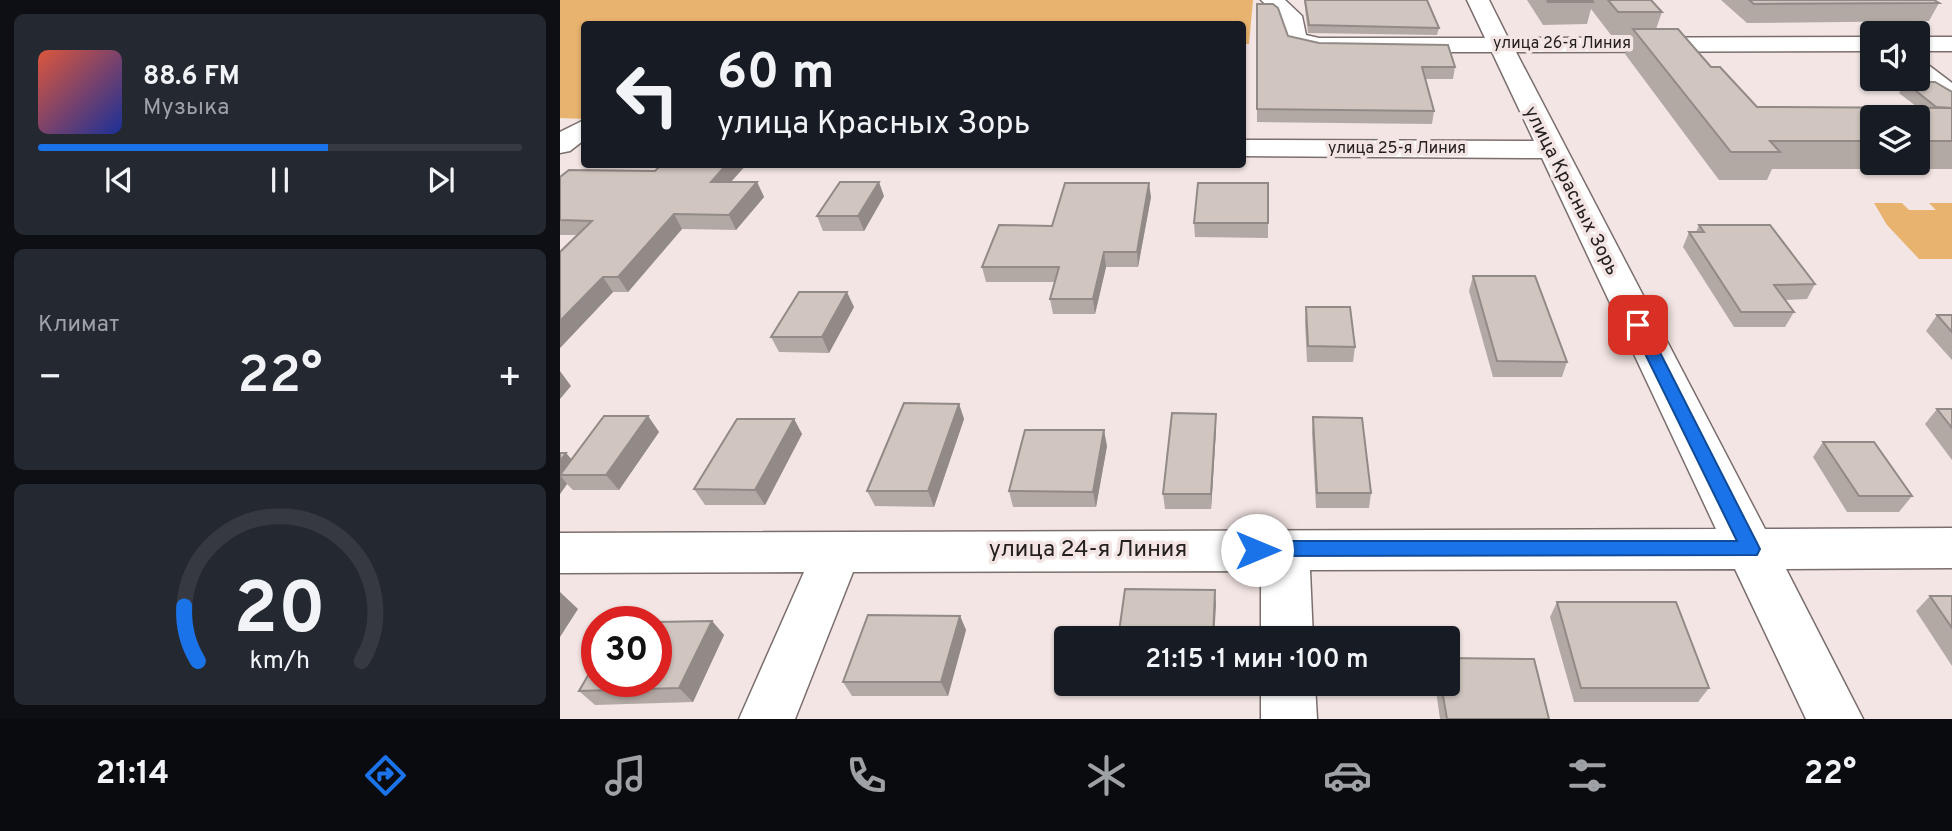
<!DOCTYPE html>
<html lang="ru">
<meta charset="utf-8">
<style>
body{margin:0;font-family:Overpass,sans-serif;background:#242831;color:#f1f3f6;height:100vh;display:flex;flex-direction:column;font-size:26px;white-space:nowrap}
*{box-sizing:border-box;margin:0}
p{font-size:23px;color:#9ea1a6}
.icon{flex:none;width:38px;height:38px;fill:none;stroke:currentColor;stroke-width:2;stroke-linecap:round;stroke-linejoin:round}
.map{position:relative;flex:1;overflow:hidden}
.panel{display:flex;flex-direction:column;gap:14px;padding:14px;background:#0d0f14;width:560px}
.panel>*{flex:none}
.hud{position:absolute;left:21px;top:21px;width:665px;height:147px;border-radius:7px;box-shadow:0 2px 5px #0004;background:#171b24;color:#f1f3f6;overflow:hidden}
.fabs{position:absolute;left:1300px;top:21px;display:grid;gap:14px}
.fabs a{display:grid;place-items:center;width:70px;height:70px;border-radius:7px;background:#171b24;box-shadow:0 2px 5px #0004;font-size:35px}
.speed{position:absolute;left:21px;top:606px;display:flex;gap:14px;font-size:35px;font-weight:700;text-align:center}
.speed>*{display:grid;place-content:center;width:91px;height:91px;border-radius:50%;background:#171b24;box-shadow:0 2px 5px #0004;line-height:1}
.speed .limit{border:10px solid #d22;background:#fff;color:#111}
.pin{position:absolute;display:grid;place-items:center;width:60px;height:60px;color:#fff;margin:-30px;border-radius:14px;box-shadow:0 4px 10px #0006}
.me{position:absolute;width:77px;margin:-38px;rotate:90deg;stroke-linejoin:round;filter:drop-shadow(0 0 5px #0008)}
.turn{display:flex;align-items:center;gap:24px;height:147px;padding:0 21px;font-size:32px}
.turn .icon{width:91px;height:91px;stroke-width:2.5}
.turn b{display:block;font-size:49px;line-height:60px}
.big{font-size:52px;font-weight:600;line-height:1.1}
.panel .card{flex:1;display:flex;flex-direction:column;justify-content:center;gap:10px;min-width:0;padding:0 24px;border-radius:10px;background:#242831}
.panel .dial{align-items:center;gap:0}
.dial svg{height:182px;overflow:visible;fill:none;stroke:#363941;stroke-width:7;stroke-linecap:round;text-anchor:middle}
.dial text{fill:#f1f3f6;stroke:none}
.song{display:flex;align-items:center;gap:21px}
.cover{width:84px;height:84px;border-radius:10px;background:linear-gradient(135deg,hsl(10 70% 55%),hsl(230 70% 35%))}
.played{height:7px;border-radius:4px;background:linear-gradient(90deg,#1a73e8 60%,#363941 60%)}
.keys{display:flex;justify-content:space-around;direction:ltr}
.heat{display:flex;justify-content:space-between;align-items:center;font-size:38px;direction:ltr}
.trip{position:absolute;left:494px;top:626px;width:406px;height:70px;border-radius:7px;background:#171b24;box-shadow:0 2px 5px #0004;font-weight:600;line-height:70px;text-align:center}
.menu{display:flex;height:112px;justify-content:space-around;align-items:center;background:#090b0e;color:#9ea1a6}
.menu .icon{width:49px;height:49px}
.menu .on{color:#1a73e8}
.menu b{font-size:32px;color:#f1f3f6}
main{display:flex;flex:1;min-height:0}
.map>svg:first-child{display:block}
</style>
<main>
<section class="panel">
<div class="card">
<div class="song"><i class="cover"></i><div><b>88.6 FM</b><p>Музыка</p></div></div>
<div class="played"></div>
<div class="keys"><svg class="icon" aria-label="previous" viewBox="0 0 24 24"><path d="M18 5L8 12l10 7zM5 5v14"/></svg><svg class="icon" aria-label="pause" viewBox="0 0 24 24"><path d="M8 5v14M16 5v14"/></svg><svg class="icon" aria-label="next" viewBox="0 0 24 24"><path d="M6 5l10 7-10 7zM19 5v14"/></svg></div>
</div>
<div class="card"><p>Климат</p>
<div class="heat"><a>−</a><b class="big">22°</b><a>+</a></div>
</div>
<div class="card dial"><svg viewBox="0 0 100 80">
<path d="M14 69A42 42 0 1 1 86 69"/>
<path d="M14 69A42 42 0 0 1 8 45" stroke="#1a73e8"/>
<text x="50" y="56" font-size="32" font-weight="700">20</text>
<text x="50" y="72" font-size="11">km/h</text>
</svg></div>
</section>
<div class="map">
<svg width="1392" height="719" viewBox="0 0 1392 719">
<rect width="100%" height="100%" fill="#f2e5e3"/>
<path fill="#e8b36e" d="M0,0H693L689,44H683L682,24H24V119L0,118Z
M1314,203H1342L1349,210H1376L1369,203H1392V259H1359L1327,225Z"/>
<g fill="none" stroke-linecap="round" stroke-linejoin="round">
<defs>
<path id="minor" d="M701,0H725L742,16L746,35L759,38H925L907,0H929L948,38L1312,37V51L956,52L1205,529L1392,528V568L1226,569L1303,719H1246L1175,569L750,570L753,639H701V571L293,572L235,719H179L244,572L0,573V533L1156,529L982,158L682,156V140L974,141L932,52H759L728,45L720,18Z
M1358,37H1392V51H1358Z
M1358,62L1367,64L1392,83V103L1383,100L1355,79H1358Z
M24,120V140L10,151L0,153V132Z
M701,684H755L757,719H701Z"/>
</defs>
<use href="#minor" stroke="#7b6f6e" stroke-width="3"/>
<use href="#minor" fill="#fff" fill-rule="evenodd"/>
</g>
<path fill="#b3a9a4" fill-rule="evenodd" d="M744,0H867L879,28L877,35L748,33Z
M967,0H1091L1102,12L1096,29L1151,67L1197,107H1357L1339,93L1345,82L1392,92V169H1212L1207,180H1159L1065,54L1071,35H1051L1031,9L1027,24L983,25ZM1312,117H1358V163H1312Z
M1161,0H1374L1379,3L1369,21L1187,23Z
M697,4L728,36L759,43L895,67L893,79H865L874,111L872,124L697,122Z
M102,164H187L171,182H197L204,197L176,230L122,229L68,292H53L0,348L17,235H0V177L95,171Z
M708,183V238L635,237L634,223Z
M324,196L304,231H263L257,216Z
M591,197L578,267H546L535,314H493L490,299L495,282H426L422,267L492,226Z
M1139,225L1255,284L1247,299L1225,300L1234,312L1225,327H1174L1123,247L1129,232H1136Z
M913,276L1007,362L1002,377H933L909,291Z
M294,307L269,353L219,352L211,337Z
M746,307L795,347L793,362H747L745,322Z
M1377,315H1392V360L1366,331Z
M399,404L404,419L374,507L315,506L307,491Z
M1377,409H1392V460L1365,424Z
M656,414V429L651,509H605L603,494Z
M88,416L99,432L59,490H13L7,484L0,494V453H6L11,459Z
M753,417L811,493L809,508H756L752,433Z
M234,419L242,434L205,505H145L134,489Z
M1263,442L1352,496L1339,512H1287L1253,457Z
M547,446L536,507H453L449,491Z
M1370,596H1392V666L1356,611Z
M997,602L1149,688L1138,702H1014L990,617Z
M400,616L406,630L388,696H292L283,682Z
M152,621L164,635L133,702L35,705L19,691Z
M875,684H887L989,719H880Z"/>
<path fill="#928a86" d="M167,164H187L158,196L151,182Z
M197,182L204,197L176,230L169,215Z
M319,182L324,196L304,231L298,216Z
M589,183L591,197L578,267L577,252Z
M114,214L122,229L68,292L58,277Z
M544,252L546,267L535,314L533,299Z
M43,277L53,292L0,348V321Z
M287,292L294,307L269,353L262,337Z
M0,371L11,386L0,399Z
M399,404L404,419L374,507L368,491Z
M656,414V429L651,509V494Z
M88,416L99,432L59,490L46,475Z
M234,419L242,434L205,505L195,490Z
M544,430L547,446L536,507L533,492Z
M6,453L19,468L0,475V461Z
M0,475L7,484L0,494Z
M655,590L656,605L654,639H653Z
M0,592L18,609L0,637Z
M400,616L406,630L388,696L381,682Z
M152,621L164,635L133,702L119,688Z"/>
<path fill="#d0c5bf" stroke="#928a86" stroke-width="2" d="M745,0H867L879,28L749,25Z
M987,0H1032L1033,2H988Z
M1048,0H1091L1102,12H1058Z
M1189,0H1374L1379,3L1194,4Z
M697,4H713L718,8L728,36L759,43L888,45L895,67H862L874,111L697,109Z
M1073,29H1118L1151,67H1160L1197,107L1392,108V141H1358V117H1312V141H1210L1220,152H1171Z
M1345,82H1375L1392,92V108L1376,107Z
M102,164H167L151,182H197L169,215L114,214L58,277H43L0,321V252L32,221L0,220V177L9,170L95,171Z
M280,182H319L298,216H257Z
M505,183H589L577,252H544L533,299H490L499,267H422L439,225L492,226Z
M638,183H708V223H634Z
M1139,225H1210L1255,284L1214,285L1234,312H1181L1129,232H1144Z
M913,276H975L1007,362L937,361Z
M239,292H287L262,337H211Z
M746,307H790L795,347L748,346Z
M1377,315H1392V332Z
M344,403L399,404L368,491H307Z
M1377,409H1392V428Z
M612,413L656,414L651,494H603Z
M44,416H88L46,475H0Z
M753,417L802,418L811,493H757Z
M177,419H234L195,490L134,489Z
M465,430H544L533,492L449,491Z
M1263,442H1314L1352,496H1299Z
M0,453H6L0,461Z
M565,589L655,590L653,639H558Z
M1370,596H1392V628Z
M997,602H1116L1149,688H1021Z
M308,615L400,616L381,682H283Z
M152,621L119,688L19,691L37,660V681H96V622Z
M887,658L974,659L989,719H887L881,684H887Z"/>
<path fill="#1a73e8" stroke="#114b97" stroke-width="2" d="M1078,320L1086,325L1197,543L1200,549L1197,555L690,556L687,550L690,544L697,541H1177L1071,325Z"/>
<g text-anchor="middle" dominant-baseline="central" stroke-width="7" stroke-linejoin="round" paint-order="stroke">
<g font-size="16" fill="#24201f" stroke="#f2e5e3">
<text x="1002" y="44">улица 26-я Линия</text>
<text x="837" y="149">улица 25-я Линия</text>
</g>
<g font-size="19" fill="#24201f" stroke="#f2e5e3">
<text transform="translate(1011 191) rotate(63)">улица Красных Зорь</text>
</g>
<g font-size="23" fill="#24201f" stroke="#f2e5e3">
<text x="528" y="550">улица 24-я Линия</text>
</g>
</g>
</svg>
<div class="fabs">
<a><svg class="icon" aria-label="sound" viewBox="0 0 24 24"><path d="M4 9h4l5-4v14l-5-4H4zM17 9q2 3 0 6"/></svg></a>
<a><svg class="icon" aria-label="layers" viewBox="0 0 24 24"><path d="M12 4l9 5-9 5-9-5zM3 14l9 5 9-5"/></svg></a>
</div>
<div class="speed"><div class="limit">30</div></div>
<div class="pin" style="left:1078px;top:325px;background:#d93025"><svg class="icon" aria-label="arrive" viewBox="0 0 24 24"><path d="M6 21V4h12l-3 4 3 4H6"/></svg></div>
<svg class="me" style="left:697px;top:550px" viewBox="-20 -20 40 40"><circle r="19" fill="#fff"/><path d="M0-13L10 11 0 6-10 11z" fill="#1a73e8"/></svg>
<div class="trip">21:15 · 1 мин · 100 m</div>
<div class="hud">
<div class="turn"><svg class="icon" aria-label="left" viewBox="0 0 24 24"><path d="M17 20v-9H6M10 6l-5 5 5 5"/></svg><div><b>60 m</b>улица Красных Зорь</div></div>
</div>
</div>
</main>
<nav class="menu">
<b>21:14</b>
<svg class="icon on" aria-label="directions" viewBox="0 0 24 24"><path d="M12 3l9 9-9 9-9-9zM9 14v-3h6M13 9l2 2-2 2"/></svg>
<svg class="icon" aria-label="music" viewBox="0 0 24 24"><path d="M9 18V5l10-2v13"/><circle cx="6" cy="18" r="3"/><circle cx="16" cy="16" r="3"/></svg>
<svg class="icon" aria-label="phone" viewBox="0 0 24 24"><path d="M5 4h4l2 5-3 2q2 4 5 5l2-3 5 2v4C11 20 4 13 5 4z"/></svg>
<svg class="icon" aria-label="climate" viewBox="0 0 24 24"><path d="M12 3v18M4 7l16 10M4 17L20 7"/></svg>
<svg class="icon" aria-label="car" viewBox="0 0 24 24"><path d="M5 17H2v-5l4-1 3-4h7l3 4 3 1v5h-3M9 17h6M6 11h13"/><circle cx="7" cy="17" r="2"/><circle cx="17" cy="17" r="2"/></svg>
<svg class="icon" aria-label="filters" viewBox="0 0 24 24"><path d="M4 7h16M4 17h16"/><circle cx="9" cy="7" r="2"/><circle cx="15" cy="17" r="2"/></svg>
<b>22°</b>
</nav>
